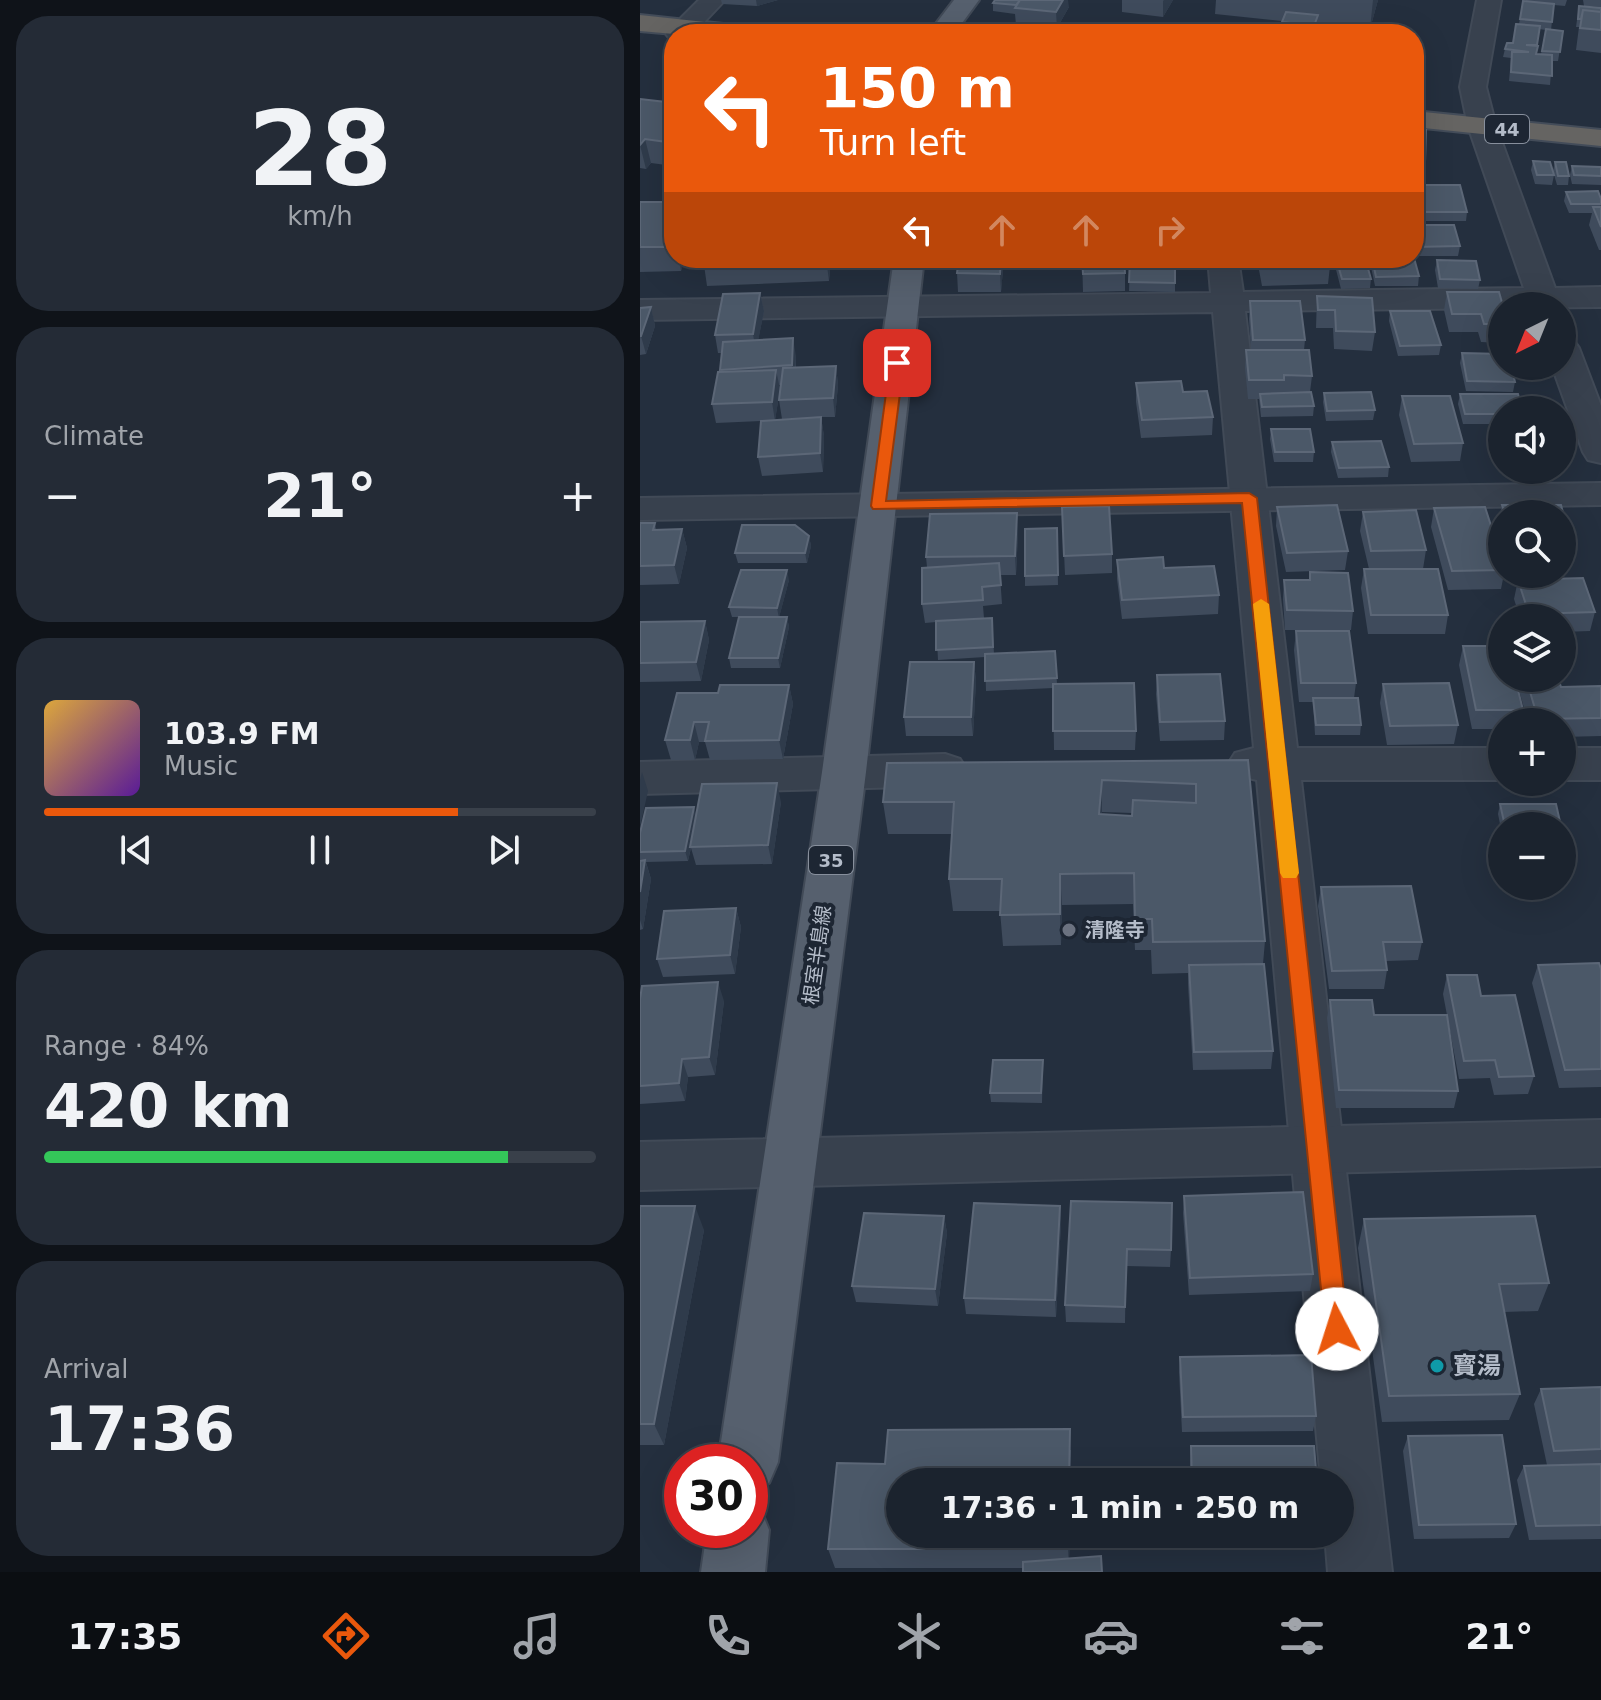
<!DOCTYPE html>
<meta charset="utf-8">
<style>
body{margin:0;font-family:"DejaVu Sans","Noto Sans JP",sans-serif;background:#242b36;color:#f1f3f6;height:100vh;display:flex;flex-direction:column;font-size:30px;white-space:nowrap}
*{box-sizing:border-box;margin:0}
p{font-size:26px;color:#a0a4aa}
.icon{flex:none;width:44px;height:44px;fill:none;stroke:currentColor;stroke-width:2;stroke-linecap:round;stroke-linejoin:round}
.map{position:relative;flex:1;overflow:hidden}
.sheet{display:flex;flex-direction:column;gap:16px;padding:16px;background:#0f1319;width:640px}
.sheet>*{flex:none}
.hud{position:absolute;left:24px;top:24px;width:760px;height:244px;border-radius:32px;box-shadow:0 8px 32px #0002,0 0 0 2px #39404a;background:#ea580c;color:#fff;overflow:hidden}
.needle{width:52px;rotate:223deg}
.tools{position:absolute;left:848px;top:292px;display:grid;gap:16px}
.tools a{display:grid;place-items:center;width:88px;height:88px;border-radius:50%;background:#1b232e;box-shadow:0 8px 32px #0002,0 0 0 2px #39404a;font-size:40px}
.speed{position:absolute;left:24px;top:1444px;display:flex;gap:16px;font-size:40px;font-weight:700;text-align:center}
.speed>*{display:grid;place-content:center;width:104px;height:104px;border-radius:50%;background:#1b232e;box-shadow:0 8px 32px #0002,0 0 0 2px #39404a;line-height:1}
.speed .limit{border:12px solid #d22;background:#fff;color:#111}
.pin{position:absolute;display:grid;place-items:center;width:68px;height:68px;color:#fff;margin:-34px;border-radius:16px;box-shadow:0 4px 12px #0006}
.me{position:absolute;width:88px;margin:-44px;rotate:355deg;stroke-linejoin:round;filter:drop-shadow(0 0 6px #0008)}
.turn{display:flex;align-items:center;gap:28px;height:168px;padding:0 24px;font-size:36px}
.turn .icon{width:104px;height:104px;stroke-width:2.5}
.turn b{display:block;font-size:56px;line-height:68px}
.lanes{display:flex;align-items:center;height:76px;padding:0 24px;background:#0003;justify-content:center;gap:40px;direction:ltr}
.lanes .off{opacity:.35}
.big{font-size:60px;font-weight:700;line-height:1.1}
.sheet .card{flex:1;display:flex;flex-direction:column;justify-content:center;gap:12px;min-width:0;padding:0 28px;border-radius:32px;background:#242b36}
.sheet .dial{align-items:center;gap:0}
.dial b{font-size:104px;line-height:1}
.song{display:flex;align-items:center;gap:24px}
.cover{width:96px;height:96px;border-radius:12px;background:linear-gradient(135deg,hsl(40 70% 55%),hsl(270 70% 35%))}
.played{height:8px;border-radius:4px;background:linear-gradient(90deg,#ea580c 75%,#39404a 75%)}
.keys{display:flex;justify-content:space-around;direction:ltr}
.heat{display:flex;justify-content:space-between;align-items:center;font-size:44px;direction:ltr}
.charge{height:12px;border-radius:6px;background:linear-gradient(90deg,#34c759 84%,#39404a 0)}
.trip{position:absolute;left:246px;top:1468px;width:468px;height:80px;border-radius:40px;background:#1b232e;box-shadow:0 8px 32px #0002,0 0 0 2px #39404a;font-weight:700;line-height:80px;text-align:center}
.dock{display:flex;height:128px;justify-content:space-around;align-items:center;background:#0b0e12;color:#a0a4aa}
.dock .icon{width:56px;height:56px}
.dock .active{color:#ea580c}
.dock b{font-size:36px;color:#f1f3f6}
main{display:flex;flex:1;min-height:0}
.map>svg:first-child{display:block}
</style>
<main>
<section class="sheet">
<div class="card dial"><b>28</b><p>km/h</p></div>
<div class="card"><p>Climate</p>
<div class="heat"><a>−</a><b class="big">21°</b><a>+</a></div>
</div>
<div class="card">
<div class="song"><i class="cover"></i><div><b>103.9 FM</b><p>Music</p></div></div>
<div class="played"></div>
<div class="keys"><svg class="icon" aria-label="previous" viewBox="0 0 24 24"><path d="M18 5L8 12l10 7zM5 5v14"/></svg><svg class="icon" aria-label="pause" viewBox="0 0 24 24"><path d="M8 5v14M16 5v14"/></svg><svg class="icon" aria-label="next" viewBox="0 0 24 24"><path d="M6 5l10 7-10 7zM19 5v14"/></svg></div>
</div>
<div class="card"><p>Range · 84%</p><b class="big">420 km</b><div class="charge"></div></div>
<div class="card"><p>Arrival</p><b class="big">17:36</b></div>
</section>
<div class="map">
<svg width="961" height="1572" viewBox="0 0 961 1572">
<rect width="100%" height="100%" fill="#242f3e"/>
<g fill="none" stroke-linecap="round" stroke-linejoin="round">
<defs>
<path id="minor" d="M59,0H85L53,34H34V40L30,39L26,34L30,29Z
M837,0H861L846,87L856,126L915,288L961,287V307L605,311L657,748H862V780H661L752,1572H688L685,1534H700V1482H681L617,780L595,775L588,764L595,753L614,748L573,312L0,320V300L571,293L568,258H598L603,292L884,288L828,126L820,87Z
M922,338L934,341L939,348L961,406V463L948,460L943,452L912,366H922Z
M922,748H961V780H922Z
M305,754L320,759L327,770L320,781L305,786L0,794V762Z"/>
<path id="tertiary" d="M961,483V505L0,520V498Z
M961,1120V1166L0,1190V1142Z"/>
<path id="primary" d="M314,0H339L314,34H288Z
M254,258H284L226,772L138,1462L129,1483L110,1492V1462H78L182,772Z
M110,1504L120,1508L129,1530L125,1572H61L67,1530H110Z"/>
<path id="trunk" d="M0,15L102,26L111,29L115,34H34L0,31Z
M774,111L961,130V146L774,127Z"/>
</defs>
<use href="#minor" stroke="#414a57" stroke-width="4"/>
<use href="#tertiary" stroke="#414a57" stroke-width="4"/>
<use href="#primary" stroke="#414a57" stroke-width="4"/>
<use href="#trunk" stroke="#434c59" stroke-width="4"/>
<use href="#minor" fill="#38414e" fill-rule="evenodd"/>
<use href="#tertiary" fill="#38414e" fill-rule="evenodd"/>
<use href="#primary" fill="#56606e" fill-rule="evenodd"/>
<use href="#trunk" fill="#656462" fill-rule="evenodd"/>
</g>
<path fill="#3f4b5c" fill-rule="evenodd" d="M81,0H138L117,6L82,4Z
M482,0H533L523,17L482,12Z
M576,0H738L730,29L677,24L674,34L641,31L642,21L575,14Z
M886,0H927L925,6L914,5L911,30L923,31L918,61H912L910,85L869,81L871,58L863,57L865,49L873,43L879,24L883,1H886ZM899,29L906,30L901,54H896Z
M943,0H961V7L944,6Z
M353,3L429,7L417,28L376,25L375,14L353,11Z
M939,6L961,8V53L936,50L939,27H936Z
M0,99L34,103V166L11,163L6,169L0,168Z
M774,129L785,162L783,179L774,178Z
M893,161L914,175L912,185L895,184L891,170Z
M915,162L929,176L928,185H917L913,171Z
M932,166L961,167V185L932,184L930,175Z
M779,185L827,212L826,221H784L778,194Z
M926,192L961,199V250H959L949,225L952,213H929L924,201Z
M0,202H34V258H45L41,271L0,272Z
M774,225L820,246L818,256H774Z
M63,258H191L189,281L67,286Z
M319,258H364L361,292H318L317,273Z
M442,258L485,273V291L443,292Z
M490,258L499,262H524L525,258H550V264H535V292L489,291Z
M602,258H687L690,266L688,284L622,286L619,270H604Z
M693,258H725L731,279L730,288L701,289Z
M732,258L779,276L778,286H735L731,267Z
M797,260L840,280L838,289L798,288L795,270Z
M807,292L862,306V343L841,342L838,332H809L804,310Z
M120,293L124,311L118,340L156,356V368L196,366L198,385L195,417H181L184,436L183,472L122,476L118,457L121,421L76,423L72,404L81,372L82,353H78L75,335ZM139,385H141L139,400L142,419L166,418L135,420L140,389Z
M677,296L735,332L732,351L694,349L693,328H676Z
M610,301L665,340L664,350L672,376L670,392L674,406L673,416L621,417L619,399H608L605,368L606,350H611L609,319Z
M11,307L15,326L6,354L0,355V308Z
M750,311L801,345L799,355L758,356L749,321Z
M822,353L875,382L873,392L826,391L820,363Z
M496,383L543,392L573,417L572,435L501,438L496,402Z
M684,393L735,410L733,420L686,421L683,402Z
M820,394L862,410V424H823L818,404Z
M762,396L823,443L820,461L771,462L759,415Z
M631,429L674,452L673,462H634L630,439Z
M692,442L749,467L748,477L698,478L691,452Z
M862,505H921L933,551L928,570H922V514H862V539L858,524Z
M422,507L472,554V573L425,575Z
M637,507L708,551L705,570L646,572L636,526Z
M794,508L862,560V574H864L861,589L808,590L791,527Z
M723,512L786,550L783,569L808,615L805,634H728L721,588L724,569H729L720,531Z
M0,523H15L16,530L42,529L47,548L39,584L0,585Z
M417,528L418,585L385,586V576Z
M378,532L376,575H360L362,604L343,606L344,618H352L354,654L415,651L417,684L496,731L495,750H414L413,688L346,691L345,657L298,660L296,622L285,623L282,604L287,567L286,557Z
M169,536L171,546L167,563H98L95,553Z
M477,560L524,568L579,595L578,614L482,619L477,579Z
M670,572L713,611L711,630H645L643,599L644,580H669Z
M149,580L139,617H147L149,627L140,668H91L89,658L113,617H92L89,607Z
M878,580L955,612L950,631L922,632V618H880L874,599Z
M65,621L69,640L61,681L0,682V622Z
M656,631L716,683L714,698L721,725L720,735H675L673,702H659L654,650Z
M823,646L862,678H918L921,687L961,686V736L922,737V722H888L879,690L881,682H876L883,710L880,722H862V729H832L819,665Z
M334,662L336,681L333,736H266L264,717Z
M517,675L585,721L584,740L520,741L516,694Z
M743,684L818,725L814,744L747,745L740,703Z
M149,685L153,704L143,759L70,760L65,742H59L55,760H31L25,740L78,693Z
M608,760L625,941L623,964L633,1051L631,1069L553,1070L548,984V973L512,974L511,950H495L493,904L422,905L421,945L363,946L360,911H313L309,879L312,834H248L243,802ZM462,812L492,813V816L462,814Z
M141,802L132,864L56,865L51,848L48,861L6,862L11,879L3,929L0,930V833L56,815Z
M860,804L921,826H862V834L858,814Z
M681,887L782,942L778,960L746,961L747,970L744,989H689L678,906Z
M96,908L101,927L95,974L23,977L17,959Z
M898,965L961,969V1087L919,1088L892,983Z
M807,975L841,996L894,1076L888,1094L854,1095L850,1078L819,1079L803,994Z
M0,999L84,1001L75,1075L48,1077L45,1101L0,1104Z
M690,1000L734,1015L818,1091L814,1108H696L687,1018Z
M403,1060L402,1103L351,1102L350,1093Z
M544,1196L673,1274L670,1291L549,1295L543,1213Z
M431,1201L531,1250L530,1267L486,1266L485,1323L426,1322L425,1305Z
M0,1206L64,1230L24,1445H0Z
M420,1206L421,1223L416,1317L326,1314L324,1298Z
M304,1216L307,1233L298,1306L216,1302L212,1286Z
M724,1219L909,1283L898,1311L864,1312L880,1394L869,1420L742,1422L718,1248Z
M540,1357L676,1416L673,1431L542,1432L539,1372Z
M961,1387V1539L889,1540L877,1480L884,1466L907,1465L894,1404L901,1389Z
M768,1436L876,1524L869,1538L774,1539L763,1451Z
M551,1446L677,1482H550V1461Z
M431,1450L430,1482H260V1534H430L429,1558L383,1568H195L188,1549L245,1464Z
M552,1534H680L677,1543L553,1544Z"/>
<path fill="#2f3b4b" d="M116,0H138L117,6Z
M423,0H428L429,7L417,28L416,12Z
M524,0H533L523,17V1Z
M733,0H738L730,29Z
M5,139L11,163L6,169L0,145Z
M39,258H45L41,271Z
M186,258H191L189,281Z
M361,258H364L361,292L360,274Z
M120,293L124,311L116,352L113,334Z
M11,307L15,326L6,354L1,336Z
M153,338L156,356L155,384L152,365Z
M196,366L198,385L195,417L193,398Z
M136,370L140,389L135,421L132,402Z
M181,417L184,436L183,472L180,453Z
M377,513L378,532L376,575L375,556Z
M42,529L47,548L39,584L34,565Z
M169,536L171,546L167,563L165,553Z
M147,570L149,580L139,618L137,608Z
M147,617L149,627L140,668L138,658Z
M65,621L69,640L61,681L56,662Z
M334,662L336,681L333,736L331,717Z
M149,685L153,704L143,759L139,740Z
M54,722L59,742L55,760L50,740Z
M2,772L8,791L0,827V780Z
M462,780V812L460,846L459,814Z
M137,783L141,802L132,864L128,845Z
M54,807L57,817L48,861L45,851Z
M5,860L11,879L3,929L0,920V892Z
M420,874L422,905L421,945L420,914Z
M96,908L101,927L95,974L90,955Z
M78,982L84,1001L75,1075L69,1057Z
M42,1059L48,1077L45,1101L39,1083Z
M55,1206L64,1230L24,1445L14,1424Z
M420,1206L421,1223L416,1317L415,1300Z
M304,1216L307,1233L298,1306L295,1289Z
M428,1534H430L429,1568L428,1549Z"/>
<path fill="#4b5868" stroke="#5c6777" stroke-width="2" fill-rule="evenodd" d="M355,0H380L376,5L353,3Z
M380,0H423L416,12L375,8Z
M883,1L914,4L912,22L880,19Z
M939,6L961,8V12L943,10L941,19H938Z
M943,10L961,12V30L940,28Z
M646,12L678,15L674,26L642,22Z
M876,24L900,26L897,45H886L898,46L896,54L912,55V76L871,72L872,52H889L865,49L867,43H873Z
M906,29L923,31L920,52L902,51Z
M0,99L34,103V143L5,139L0,145Z
M774,129L786,130L785,162L774,161Z
M893,161L910,162L914,175H897Z
M915,162H926L929,176H918Z
M932,166L961,167V176L934,175Z
M779,185H820L827,212H785Z
M958,191L961,199V204H931L926,192Z
M0,202H34V247H0Z
M953,207H961V227Z
M774,225H814L820,246L774,247Z
M63,258H133L62,260Z
M319,258H361L360,274L317,273Z
M442,258H484L485,273L443,274Z
M490,258H499V262H535V283L489,282Z
M621,258H687L690,266L624,268Z
M696,258H725L731,279H702Z
M732,258H774L779,276L736,277Z
M797,260L836,261L840,280L800,279Z
M807,292H859L863,306H862V324H844L841,314H812Z
M120,293L113,334L75,335L83,294Z
M677,296L732,298L735,332L696,331L695,310H678Z
M610,301H660L665,340H613Z
M11,307L1,336H0V308Z
M750,311H790L801,345L760,346Z
M153,338L152,365L80,370L83,342Z
M606,350H669L672,376L644,375V380H609Z
M822,353L862,354V366H871L875,382L827,381Z
M196,366L193,398L139,400L143,368Z
M136,370L132,402L72,404L78,372Z
M541,381L543,392L567,391L573,417L502,420L496,383Z
M671,392L674,406L622,407L620,394Z
M731,392L735,410L687,411L684,393Z
M820,394H878L882,410H862V414H825Z
M762,396H810L823,443L774,444Z
M181,417L180,453L118,457L121,421Z
M631,429H670L674,452H635Z
M741,441L749,467L699,468L692,442Z
M697,505L708,551L647,553L637,507Z
M862,505H921L933,551H922V514H865Z
M469,506L472,554L424,556L422,507Z
M845,507L862,560V570L812,571L794,508Z
M776,510L786,550L731,551L723,512Z
M377,513L375,556L286,557L290,514Z
M0,523H15L13,530L42,529L34,565L0,566Z
M102,525H155L169,536L165,553H95Z
M417,528L418,575L385,576V529Z
M523,557L524,568L574,566L579,595L482,600L477,560Z
M359,563L361,585L342,587L343,600L282,604V568Z
M724,569H798L808,615H731Z
M101,570H147L137,608L89,607Z
M670,572L708,573L713,611L647,610L644,580H670Z
M943,578L955,612L889,614L878,580Z
M99,617H147L138,658H89Z
M352,618L353,647L296,650V621Z
M65,621L56,662L0,663V622Z
M656,631H709L716,683H661Z
M823,646H862V678H875L883,710H836Z
M415,651L417,678L345,681V654Z
M270,662H334L331,717H264Z
M580,674L585,721L520,722L517,675Z
M886,678H918L921,687L961,686V718L898,719Z
M494,683L496,731H413V684Z
M809,683L818,725L750,726L743,684Z
M80,685H149L139,740L65,741L69,722H54L50,740H25L37,693H78Z
M673,698H718L721,725H676Z
M608,760L625,941L513,942L512,919H495L494,873L420,874V914L360,915L362,879H309L314,802H243L247,763ZM462,780L556,784V803L493,800L492,816L459,814Z
M137,783L128,845L50,847L62,784Z
M860,804H916L921,826H865Z
M54,807L45,851L0,852V833L6,808Z
M5,860L0,892V861Z
M771,886L782,942H743L747,970L692,971L681,887Z
M96,908L90,955L17,959L24,911Z
M959,963L961,969V1069L925,1070L898,965Z
M624,964L633,1051L554,1052L549,965Z
M807,975H837L841,996L875,995L894,1076L859,1077L855,1060L824,1061Z
M78,982L69,1057L42,1059L39,1083L0,1086V999L2,986Z
M690,1000H732L734,1015H807L818,1091L699,1090Z
M353,1060H403L401,1093H350Z
M663,1192L673,1274L550,1278L544,1196Z
M431,1201L532,1203L531,1250L487,1249L485,1307L425,1305Z
M334,1203L420,1206L415,1300L324,1298Z
M0,1206H55L14,1424H0Z
M224,1213L304,1216L295,1289L212,1286Z
M895,1216L909,1283L859,1284L880,1394L749,1396L724,1219Z
M671,1355L676,1416L543,1417L540,1357Z
M961,1387V1449L914,1451L901,1389Z
M430,1429L429,1482H260V1534H428V1549H188L197,1463L245,1464L248,1430Z
M862,1435L876,1524L779,1525L768,1436Z
M551,1446H674L677,1482H552Z
M961,1464V1525L896,1526L884,1466Z
M461,1556L462,1572H383V1562Z"/>
<path fill="#ea580c" stroke="#983908" stroke-width="2" d="M257,359L264,363L246,501L609,493L617,498L708,1329L705,1337L697,1341L688,1337L685,1329L602,503L233,509L231,506L250,363Z"/>
<path fill="#f59e0b" d="M621,599L629,604L659,873L656,878H643L640,873L613,604Z"/>
<circle fill="#6b7280" stroke="#1d2633" stroke-width="3" cx="429" cy="930" r="8"/>
<circle fill="#0f9aa8" stroke="#1d2633" stroke-width="3" cx="797" cy="1366" r="8"/>
<g text-anchor="middle" dominant-baseline="central" stroke-width="8" stroke-linejoin="round" paint-order="stroke">
<g fill="#1d2633" stroke="#878f9c" stroke-width="2">
<rect x="845" y="115" width="44" height="28" rx="6"/>
<rect x="169" y="846" width="44" height="28" rx="6"/>
</g>
<g font-size="18" font-weight="bold" fill="#b4bcc9">
<text x="867" y="129">44</text>
<text x="191" y="860">35</text>
</g>
<g font-size="20" font-weight="bold" fill="#b4bcc9" stroke="#1d2633" text-anchor="start">
<text x="445" y="930">清隆寺</text>
</g>
<g font-size="20" fill="#b4bcc9" stroke="#1d2633">
<text transform="translate(177 955) rotate(-82)">根室半島線</text>
</g>
<g font-size="24" font-weight="bold" fill="#b4bcc9" stroke="#1d2633" text-anchor="start">
<text x="813" y="1366">寳湯</text>
</g>
</g>
</svg>
<div class="tools">
<a><svg class="needle" viewBox="-14 -14 28 28"><path d="M0-13l5 13h-10z" fill="#e53935"/><path d="M0 13l5-13h-10z" fill="#a0a4aa"/></svg></a>
<a><svg class="icon" aria-label="sound" viewBox="0 0 24 24"><path d="M4 9h4l5-4v14l-5-4H4zM17 9q2 3 0 6"/></svg></a>
<a><svg class="icon" aria-label="search" viewBox="0 0 24 24"><circle cx="10" cy="10" r="6"/><path d="M15 15l6 6"/></svg></a>
<a><svg class="icon" aria-label="layers" viewBox="0 0 24 24"><path d="M12 4l9 5-9 5-9-5zM3 14l9 5 9-5"/></svg></a>
<a>+</a>
<a>−</a>
</div>
<div class="speed"><div class="limit">30</div></div>
<div class="pin" style="left:257px;top:363px;background:#d93025"><svg class="icon" aria-label="arrive" viewBox="0 0 24 24"><path d="M6 21V4h12l-3 4 3 4H6"/></svg></div>
<svg class="me" style="left:697px;top:1329px" viewBox="-20 -20 40 40"><circle r="19" fill="#fff"/><path d="M0-13L10 11 0 6-10 11z" fill="#ea580c"/></svg>
<div class="trip">17:36 · 1 min · 250 m</div>
<div class="hud">
<div class="turn"><svg class="icon" aria-label="left" viewBox="0 0 24 24"><path d="M17 20v-9H6M10 6l-5 5 5 5"/></svg><div><b>150 m</b>Turn left</div></div>
<div class="lanes"><svg class="icon" aria-label="left" viewBox="0 0 24 24"><path d="M17 20v-9H6M10 6l-5 5 5 5"/></svg><svg class="icon off" aria-label="ahead" viewBox="0 0 24 24"><path d="M12 20V5M6 11l6-6 6 6"/></svg><svg class="icon off" aria-label="ahead" viewBox="0 0 24 24"><path d="M12 20V5M6 11l6-6 6 6"/></svg><svg class="icon off" aria-label="right" viewBox="0 0 24 24"><path d="M7 20v-9h11M14 6l5 5-5 5"/></svg></div>
</div>
</div>
</main>
<nav class="dock">
<b>17:35</b>
<svg class="icon active" aria-label="directions" viewBox="0 0 24 24"><path d="M12 3l9 9-9 9-9-9zM9 14v-3h6M13 9l2 2-2 2"/></svg>
<svg class="icon" aria-label="music" viewBox="0 0 24 24"><path d="M9 18V5l10-2v13"/><circle cx="6" cy="18" r="3"/><circle cx="16" cy="16" r="3"/></svg>
<svg class="icon" aria-label="phone" viewBox="0 0 24 24"><path d="M5 4h4l2 5-3 2q2 4 5 5l2-3 5 2v4C11 20 4 13 5 4z"/></svg>
<svg class="icon" aria-label="climate" viewBox="0 0 24 24"><path d="M12 3v18M4 7l16 10M4 17L20 7"/></svg>
<svg class="icon" aria-label="car" viewBox="0 0 24 24"><path d="M5 17H2v-5l4-1 3-4h7l3 4 3 1v5h-3M9 17h6M6 11h13"/><circle cx="7" cy="17" r="2"/><circle cx="17" cy="17" r="2"/></svg>
<svg class="icon" aria-label="filters" viewBox="0 0 24 24"><path d="M4 7h16M4 17h16"/><circle cx="9" cy="7" r="2"/><circle cx="15" cy="17" r="2"/></svg>
<b>21°</b>
</nav>
